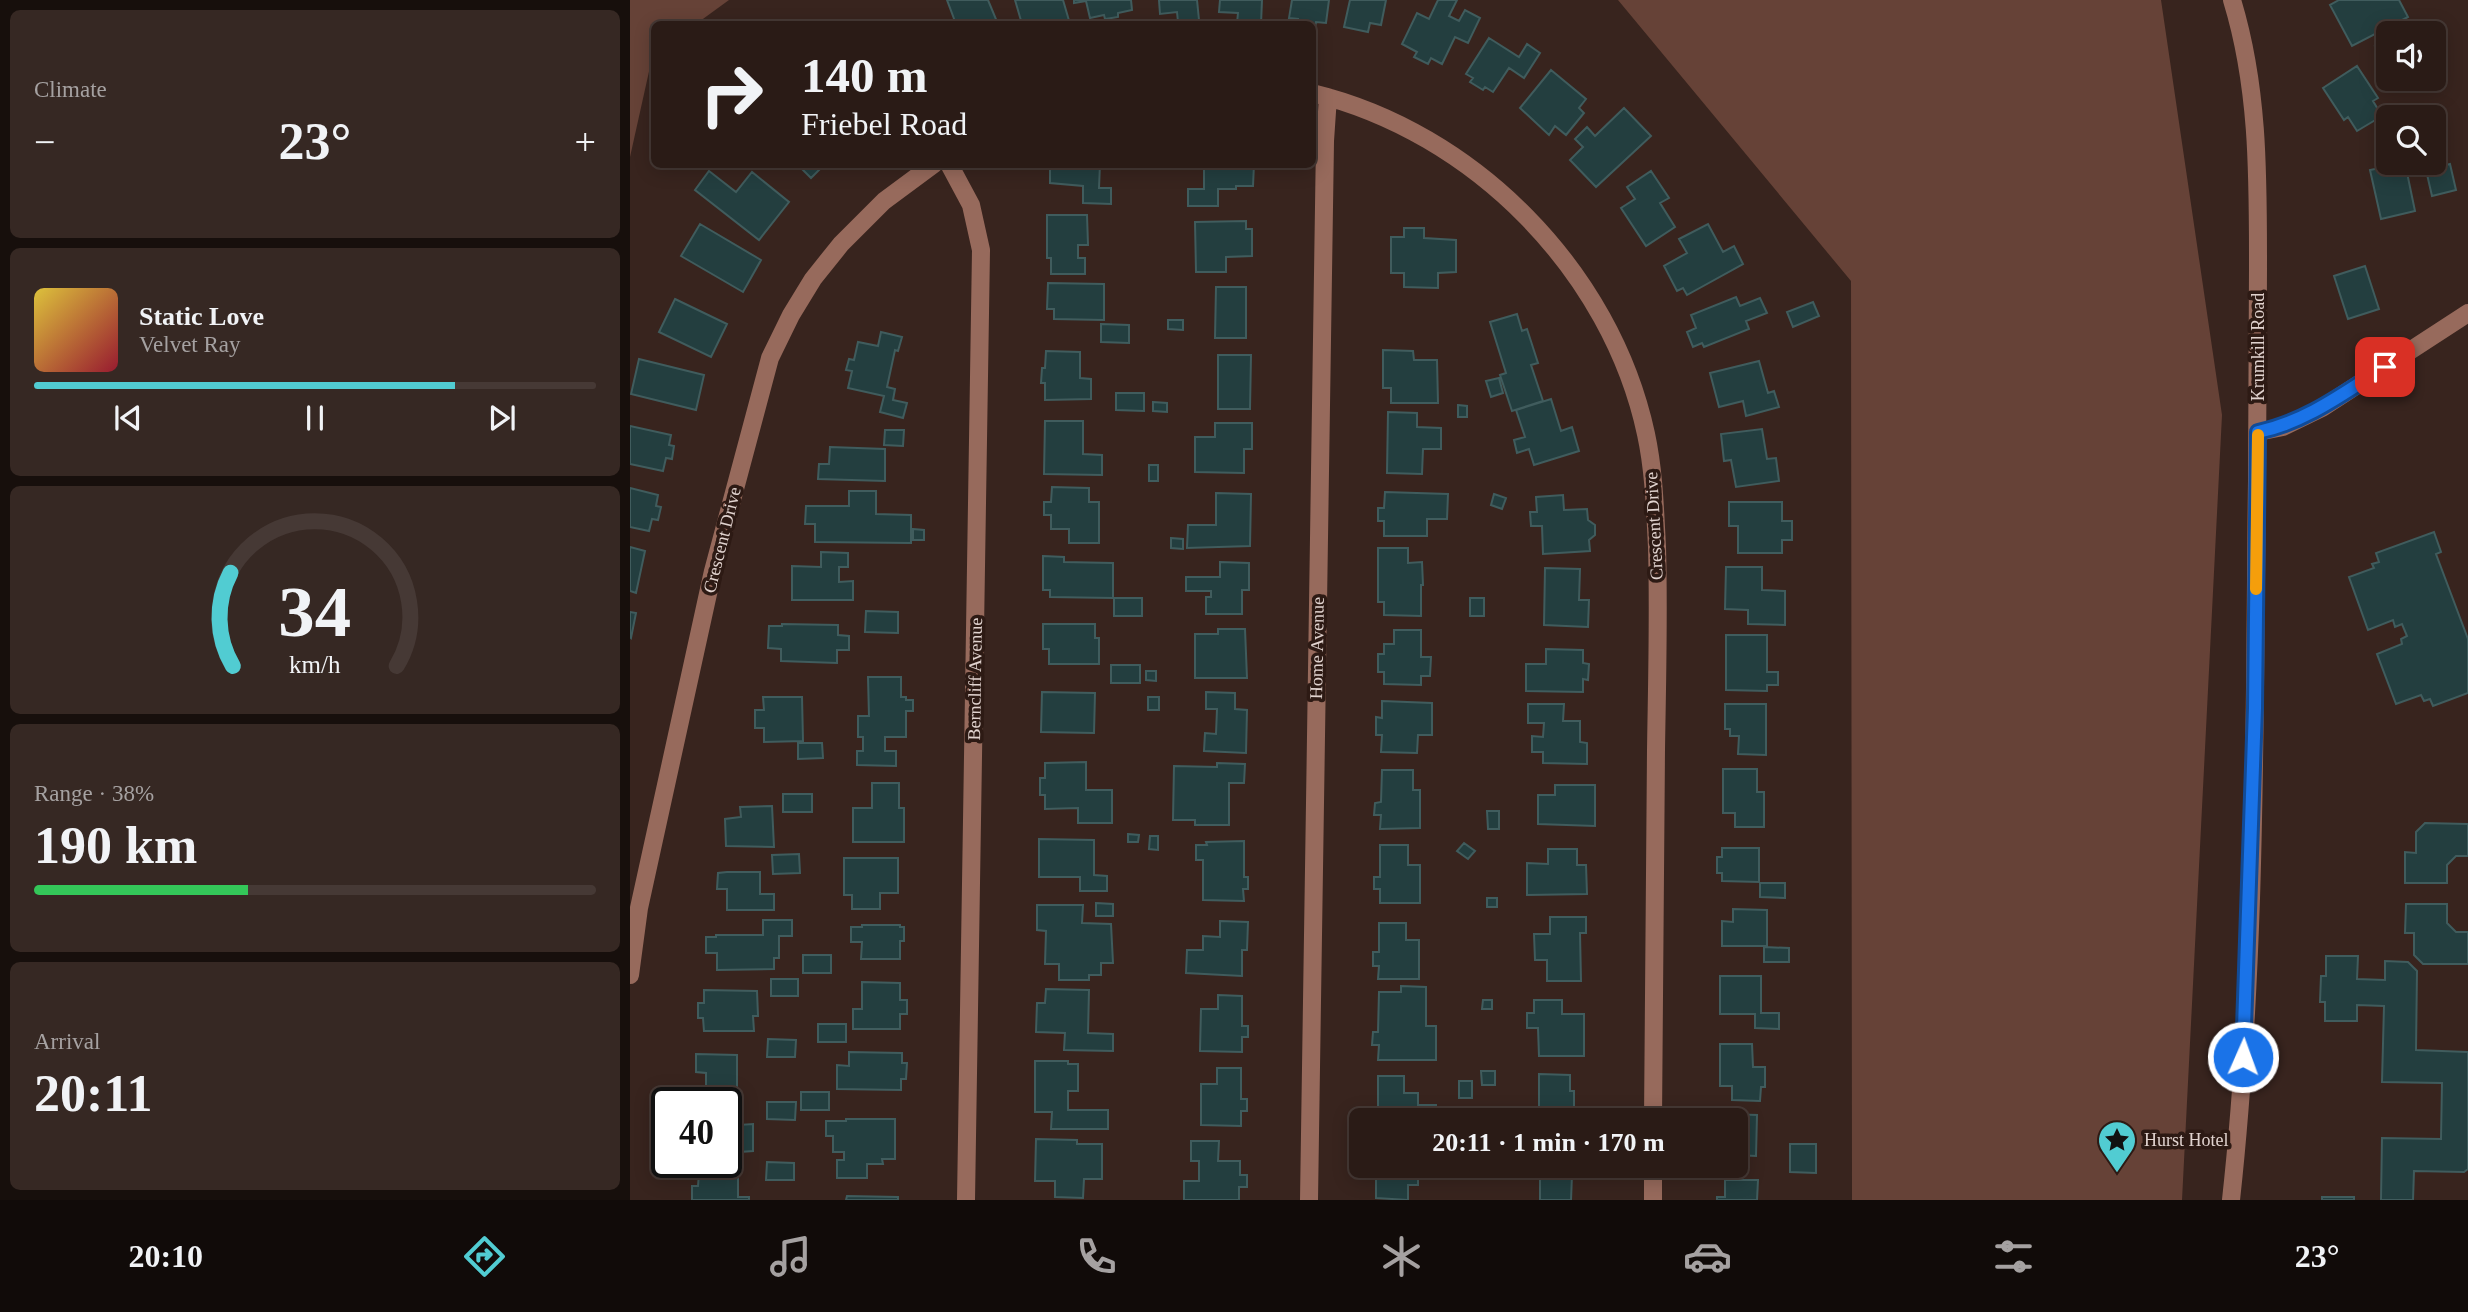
<!DOCTYPE html>
<meta charset="utf-8">
<style>
body{margin:0;font-family:"Times New Roman",serif;background:#362823;color:#f1f3f6;height:100vh;display:flex;flex-direction:column;font-size:26px;white-space:nowrap}
*{box-sizing:border-box;margin:0}
p{font-size:23px;color:#a5a1a1}
.icon{flex:none;width:38px;height:38px;fill:none;stroke:currentColor;stroke-width:2;stroke-linecap:round;stroke-linejoin:round}
.map{position:relative;flex:1;overflow:hidden}
.drawer{display:flex;flex-direction:column;gap:10px;padding:10px;background:#170f0c;width:630px}
.drawer>*{flex:none}
.hud{position:absolute;left:21px;top:21px;width:665px;height:147px;border-radius:10px;box-shadow:0 4px 18px #0003,0 0 0 2px #463935;background:#2a1b16;color:#f1f3f6;overflow:hidden}
.controls{position:absolute;left:1746px;top:21px;display:grid;gap:14px}
.controls a{display:grid;place-items:center;width:70px;height:70px;border-radius:10px;background:#2a1b16;box-shadow:0 4px 18px #0003,0 0 0 2px #463935;font-size:35px}
.speed{position:absolute;left:21px;top:1087px;display:flex;gap:14px;font-size:35px;font-weight:700;text-align:center}
.speed>*{display:grid;place-content:center;width:91px;height:91px;border-radius:50%;background:#2a1b16;box-shadow:0 4px 18px #0003,0 0 0 2px #463935;line-height:1}
.speed .limit{border:4px solid #111;border-radius:10px;background:#fff;color:#111}
.pin{position:absolute;display:grid;place-items:center;width:60px;height:60px;color:#fff;margin:-30px;border-radius:14px;box-shadow:0 4px 10px #0006}
.me{position:absolute;width:77px;margin:-38px;rotate:2deg;stroke-linejoin:round;filter:drop-shadow(0 0 5px #0008)}
.turn{display:flex;align-items:center;gap:24px;height:147px;padding:0 35px;font-size:32px}
.turn .icon{width:91px;height:91px;stroke-width:2.5}
.turn b{display:block;font-size:49px;line-height:60px}
.big{font-size:52px;font-weight:700;line-height:1.1}
.drawer .widget{flex:1;display:flex;flex-direction:column;justify-content:center;gap:10px;min-width:0;padding:0 24px;border-radius:10px;background:#362823}
.drawer .dial{align-items:center;gap:0}
.dial svg{height:182px;overflow:visible;fill:none;stroke:#463935;stroke-width:7;stroke-linecap:round;text-anchor:middle}
.dial text{fill:#f1f3f6;stroke:none}
.song{display:flex;align-items:center;gap:21px}
.cover{width:84px;height:84px;border-radius:10px;background:linear-gradient(135deg,hsl(50 70% 55%),hsl(350 70% 35%))}
.played{height:7px;border-radius:4px;background:linear-gradient(90deg,#51ccd2 75%,#463935 75%)}
.keys{display:flex;justify-content:space-around;direction:ltr}
.heat{display:flex;justify-content:space-between;align-items:center;font-size:38px;direction:ltr}
.charge{height:10px;border-radius:5px;background:linear-gradient(90deg,#34c759 38%,#463935 0)}
.trip{position:absolute;left:719px;top:1108px;width:399px;height:70px;border-radius:10px;background:#2a1b16;box-shadow:0 4px 18px #0003,0 0 0 2px #463935;font-weight:700;line-height:70px;text-align:center}
.menu{display:flex;height:112px;justify-content:space-around;align-items:center;background:#110b09;color:#a5a1a1}
.menu .icon{width:49px;height:49px}
.menu .on{color:#51ccd2}
.menu b{font-size:32px;color:#f1f3f6}
main{display:flex;flex:1;min-height:0}
.map>svg:first-child{display:block}
</style>
<main>
<section class="drawer">
<div class="widget"><p>Climate</p>
<div class="heat"><a>−</a><b class="big">23°</b><a>+</a></div>
</div>
<div class="widget">
<div class="song"><i class="cover"></i><div><b>Static Love</b><p>Velvet Ray</p></div></div>
<div class="played"></div>
<div class="keys"><svg class="icon" aria-label="previous" viewBox="0 0 24 24"><path d="M18 5L8 12l10 7zM5 5v14"/></svg><svg class="icon" aria-label="pause" viewBox="0 0 24 24"><path d="M8 5v14M16 5v14"/></svg><svg class="icon" aria-label="next" viewBox="0 0 24 24"><path d="M6 5l10 7-10 7zM19 5v14"/></svg></div>
</div>
<div class="widget dial"><svg viewBox="0 0 100 80">
<path d="M14 69A42 42 0 1 1 86 69"/>
<path d="M14 69A42 42 0 0 1 13 28" stroke="#51ccd2"/>
<text x="50" y="56" font-size="32" font-weight="700">34</text>
<text x="50" y="72" font-size="11">km/h</text>
</svg></div>
<div class="widget"><p>Range · 38%</p><b class="big">190 km</b><div class="charge"></div></div>
<div class="widget"><p>Arrival</p><b class="big">20:11</b></div>
</section>
<div class="map">
<svg width="1838" height="1200" viewBox="0 0 1838 1200">
<rect width="100%" height="100%" fill="#38241e"/>
<path fill="#664237" d="M0,0H99L66,24H24V56L22,58L0,157Z
M988,0H1531L1592,415L1552,1200H1222L1221,281Z"/>
<path fill="#233e3f" stroke="#405c5d" stroke-width="2" d="M317,0H358L368,24H326Z
M385,0H433L440,24H392Z
M444,0H501L502,10L488,13V17L475,19L474,15L460,18L456,1L444,3Z
M529,0H567L569,20L548,22L547,12L530,14Z
M590,0H632L631,24L607,23L608,13L589,12Z
M662,0H699L696,23L686,22L685,28H682V24H668V19L659,18Z
M720,0H756L751,25L740,23L738,32L714,27Z
M808,0H827L819,16L829,21L835,10L850,18L838,43L825,37L812,64L801,58L798,64L784,57L787,52L772,44L787,13L799,19Z
M1709,0H1769L1778,17L1722,46L1700,5Z
M859,38L889,57L897,44L910,53L894,78L879,68L863,92L855,87L853,90L840,82L843,78L836,74Z
M1759,38V60L1756,62L1745,46Z
M1727,66L1748,98L1743,101L1752,116L1727,131L1718,117L1714,120L1693,88Z
M921,70L956,99L949,108L954,113L936,135L925,126L919,135L890,108Z
M994,108L1021,136L966,187L940,160L953,147L945,139L957,127L965,136Z
M1775,163L1785,211L1751,219L1740,170Z
M167,164H189L192,167L181,178Z
M420,164H470L469,188H481V204L453,203V186L420,183Z
M574,164H624L623,186H606V189H588V206H558V189H574Z
M1820,164L1826,190L1802,196L1796,170Z
M79,171L106,192L122,172L159,202L129,240L65,190Z
M1021,171L1039,198L1030,203L1045,227L1016,246L991,208L1005,199L997,187Z
M417,215H457L458,245H448V258H455V274H421V258H417Z
M616,221V229H622V256L596,257V272H566L565,222Z
M70,224L131,260L113,292L51,256Z
M1078,224L1093,252L1104,246L1113,264L1057,295L1053,288L1047,291L1034,266L1057,253L1049,239Z
M774,228H794V238L826,240V272L808,273V288L774,287V273H761V237H774Z
M1735,266L1749,309L1718,319L1704,276Z
M418,283L474,284V320L424,319V309H417Z
M586,287H616V338H585Z
M1106,297L1110,306L1130,298L1137,313L1116,321L1119,329L1074,347L1072,343L1063,347L1057,332L1066,328L1061,315Z
M45,299L97,324L81,357L29,332Z
M1183,302L1189,316L1163,327L1157,312Z
M887,314L892,331L897,329L908,363L901,365L913,401L882,411L870,375L876,373L860,322Z
M538,320H553V330L538,329Z
M471,324L499,325V343L471,342Z
M251,332L272,337L268,351L265,350L257,387L265,389L263,400L277,403L273,418L250,412L254,396L218,388L222,371L216,370L219,359L224,360L228,342L248,346Z
M753,350L783,351L784,360H807L808,403H761V388H753Z
M416,351L450,352V378L461,379V399L415,400V383H411L412,368H415Z
M588,355H621L620,409H588Z
M9,359L74,375L66,410L1,394Z
M1129,361L1138,393L1144,391L1149,407L1116,416L1113,401L1089,407L1080,373Z
M869,378L873,393L861,397L856,381Z
M486,393H514V411L486,410Z
M921,399L931,431L942,427L949,451L904,465L899,449L887,453L884,440L895,437L886,410Z
M523,402L537,403V412L523,411Z
M828,405L837,406V417H828Z
M758,412L787,413V427L811,428V449H793L792,474L757,473Z
M415,421H453V454L472,455V475L414,474Z
M585,423H622V449H614V473L565,472V437H585Z
M0,426L41,435L39,445L44,446L42,459L36,458L33,471L0,464Z
M1132,429L1137,459L1146,458L1149,481L1106,487L1101,460L1094,461L1091,434Z
M255,430H274L273,446L254,445Z
M200,447L255,449V481L188,479L189,464H199Z
M519,465H528V481H519Z
M422,487L459,488V502H469V543H439V529H421V515H414V502H421Z
M0,488L28,495L26,506L31,507L28,520L22,519L19,531L0,527Z
M219,491H246V514L281,515V543L185,542V524H175L176,506H219Z
M755,492L818,494L817,519H797V536H754V521H748V508H754Z
M586,493L621,494L620,546L557,548L558,525H586Z
M864,494L876,498L872,509L861,505Z
M933,495L934,510L957,509L958,520L965,525V535L959,540L960,551L913,554L912,526H901L900,512H907L906,497Z
M1099,502H1152V521H1162V540H1152V553H1108V526H1099Z
M283,529L294,530V540H283Z
M1804,532L1811,552L1806,554L1838,639V693L1803,706L1800,699L1794,701L1791,695L1766,704L1747,654L1772,644L1771,639L1777,636L1772,624L1765,627L1763,620L1738,630L1719,577L1744,568L1742,564L1749,562L1746,553Z
M541,538L553,539V549L541,548Z
M0,547L15,551L6,593L0,591Z
M748,548H778V563L792,562L793,585H791V616L754,615V602H748Z
M191,552L218,553V567H209V582L223,581V600H162V566L191,567Z
M413,556L434,557V562L483,563V598L420,597V590H413Z
M590,562L619,563V590H612V614H576V597H581V591H556V577H590Z
M1096,567H1132V590L1155,591V625L1118,624V610L1095,609Z
M915,568L950,569L949,600H959L958,627L914,625Z
M484,598H512V616H484Z
M840,598H854V616H840Z
M236,611L268,612V633L235,632Z
M0,612L6,613L1,638L0,637Z
M152,624L208,625V635L219,636V650H207V663L151,661V649L138,648L139,626H152Z
M413,624H465V638H469V664H419V649H413Z
M588,629H615L617,678H565V634H588Z
M764,630H791V657H801L800,676H791V685L754,684V672H748V654H754V644H764Z
M1096,635H1137V672H1148V685H1137V691L1096,690Z
M916,649L953,650V663L959,664L958,680L953,679V692L896,691V664H916Z
M481,665H510V683H481Z
M516,671H526V681L516,680Z
M238,677H271V697H276V700H283V711H276V737H255V751H266V766L227,765V751H233V737H228V716H239Z
M412,692L465,693L464,733L411,732Z
M576,692L605,693V709L617,710L616,753L574,751L575,733L586,734L587,709H576Z
M133,697H172L173,741L134,742V728H125V710H134Z
M518,697H529V710H518Z
M752,701L802,703V735H788L787,753L751,752L752,735H746V717L752,718Z
M898,704H934L933,721H950V742L957,743V764L913,763V752H902V736L913,737L914,723H898Z
M1095,704H1136V755L1108,754L1109,736H1100V729H1095Z
M168,743H192L193,758L168,759Z
M456,762V790H482V823H448V808L415,809V795H410V778H415V763Z
M587,763L615,764L614,783H599V825H565V820H543L544,766L587,767Z
M1093,769H1127V792H1134V827H1105V813H1093Z
M752,770H783V790H790V828L750,829L751,815H744L745,803L751,802Z
M242,783H269V808H274V842H223V808H242Z
M925,785H965V826L908,824V795H925Z
M153,794H182V812H153Z
M142,806L144,847L96,846L95,819L111,817L110,807Z
M857,811H869V829H858Z
M1795,823L1838,824V856H1826L1817,865V883H1775V852L1786,853V832Z
M498,834L509,835L508,842H498Z
M520,836H528V850L519,849Z
M409,839L464,840V875L477,876V891H450V877H409Z
M614,841V877H618V889H613L614,901L573,900V860H566V845H577L576,842Z
M834,843L845,851L838,859L827,851Z
M750,845H778V865H790V903H750V889H744V877H750Z
M1092,848H1129V882L1092,881V873H1087V857H1092Z
M918,849H947V865H956L957,894L897,895V863L918,864Z
M169,854L170,873L143,874L142,855Z
M214,858H268V893H250V909H222V895H214Z
M97,872H130V894H144V910H97V889H87L88,873Z
M1130,883H1155V898L1130,897Z
M857,898H867V907H857Z
M466,903L483,904V916H466Z
M1776,904H1817V923L1826,932H1838V964H1793L1784,955V933H1775Z
M407,905H453L452,923L481,924L483,963H471V975H459V980H429V964H415L416,931L407,930Z
M1103,909L1137,910V946H1092V921L1103,922Z
M920,917H956V933H950L951,981H917V960H905L904,934H920Z
M133,920H162V936H149V958H144V969L87,970V953H76V937H86V935H133Z
M590,921L618,922L617,950H612V976L556,973L557,950H573V936L590,937Z
M749,923H776V940H789V979H748L749,966H743V952H749Z
M232,925H270V927H274V941H270V959H231L232,942H221V927H232Z
M1134,947L1159,948V962H1134Z
M173,955H201V973H173Z
M1696,956H1728L1727,979L1755,980V961L1778,962L1787,971L1786,1050L1838,1052V1169L1834,1172L1784,1171L1783,1200H1751L1752,1138L1811,1139L1812,1083L1752,1082L1754,1006L1727,1005V1021H1695V1002H1690L1691,976H1696Z
M1090,976H1131V1013H1149V1029L1125,1028V1014H1090Z
M141,979H168V996H141Z
M232,982L270,983V1000H277V1014H270V1029H223V1009H232Z
M771,986L796,987V1026H806V1060H748L749,1045H742L743,1032H748L749,992H771Z
M416,989L459,990L458,1033L483,1034V1051L434,1050L435,1033L406,1032L407,1003H415Z
M74,990L127,991L128,1016H123L124,1031H74L73,1018H68V1003H74Z
M588,995L612,996V1026H618V1037H612V1052L570,1051L571,1009H588Z
M853,1000H862V1009H852Z
M904,1000H932V1014H954V1056H909L908,1028H897V1013H904Z
M188,1024H216V1042H188Z
M138,1039L166,1040L165,1057H137Z
M1090,1044H1122L1123,1067H1135V1087H1131L1130,1101L1102,1100V1086H1090Z
M219,1052L272,1053V1063H277L276,1079H271V1090L207,1089V1065L219,1066Z
M66,1054L107,1055V1092L76,1091V1073L66,1072Z
M405,1061H438V1064H448V1091H438V1110H478V1129H421L422,1112H405Z
M587,1068H611V1099H617V1111H611V1126L571,1125V1084H587Z
M851,1071H865V1085H852Z
M909,1074L940,1075V1091H944V1120H909Z
M748,1076H774V1093H788V1105H806V1120H748Z
M829,1081H842V1098H829Z
M171,1092H199V1110H171Z
M137,1102H166L165,1120L137,1119Z
M96,1112H109V1125L123,1124V1151L96,1153Z
M1095,1114L1127,1115L1126,1156L1106,1155V1120H1095Z
M216,1119H265V1159H252L253,1164H237V1178H207V1160H214V1152H203V1136H196V1121H216Z
M406,1139L447,1140V1144H472V1179H454L453,1198L425,1197V1181H405Z
M561,1141H589L588,1161H610V1175H617V1187H609V1200H554V1181H569V1161H561Z
M1160,1144H1186V1173L1160,1172Z
M137,1162L164,1163V1180H136Z
M746,1166H788V1185H778V1200L746,1198Z
M927,1166H952L951,1175H942L941,1200H910V1173H927Z
M69,1173H108V1197H119V1200H62V1186H68Z
M1095,1180H1128L1127,1200H1087V1197H1095Z
M217,1196L268,1197V1200H216Z
M1692,1197H1724V1200H1692Z"/>
<g fill="none" stroke-linecap="round" stroke-linejoin="round">
<path stroke="#976a5c" stroke-width="18" d="M682,93C844,132 981,271 1016,434C1024,471 1025,509 1027,547C1029,614 1027,682 1026,750C1025,873 1024,997 1023,1120
M319,164L341,205L351,250L336,1200
M1628,432L1653,427L1692,408L1838,313
M0,975L9,908L83,571L140,358L161,315L183,279L211,244L254,201L304,164
M679,1200L695,141L698,97
M1023,1200V1166
M1601,1200C1627,962 1624,720 1627,481C1628,411 1628,340 1628,269C1628,178 1629,88 1602,0"/>
</g>
<g fill="none" stroke-linecap="round" stroke-linejoin="round">
<defs>
<path id="route" d="M1613,1057L1625,708L1628,432C1676,422 1714,393 1755,367"/>
</defs>
<use href="#route" stroke="#114b97" stroke-width="18"/>
<use href="#route" stroke="#1a73e8" stroke-width="12"/>
<path stroke="#f59e0b" stroke-width="12" d="M1626,589L1628,435"/>
</g>
<defs>
<symbol id="sight-pin" viewBox="-11 -11 22 30"><path d="M0 17L-7.5 6A9.5 9.5 0 1 1 7.5 6Z" fill="#51ccd2" stroke="#2d1a14"/><path d="M0-6L1.8-2.2L6-1.7L2.9 1.2L3.7 5.4L0 3.3L-3.7 5.4L-2.9 1.2L-6-1.7L-1.8-2.2Z" fill="#111"/></symbol>
</defs>
<g fill-rule="evenodd">
<use href="#sight-pin" x="1465" y="1118" width="44" height="60"/>
</g>
<g text-anchor="middle" dominant-baseline="central" stroke-width="7" stroke-linejoin="round" paint-order="stroke">
<g font-size="18" fill="#e1d3cf" stroke="#2d1a14">
<text transform="translate(1628 347) rotate(-90)">Krumkill Road</text>
<text transform="translate(1024 526) rotate(-93)">Crescent Drive</text>
<text transform="translate(92 540) rotate(-76)">Crescent Drive</text>
<text transform="translate(687 648) rotate(-89)">Home Avenue</text>
<text transform="translate(345 679) rotate(-89)">Berncliff Avenue</text>
</g>
<g font-size="18" fill="#e1d3cf" stroke="#2d1a14" text-anchor="start">
<text x="1514" y="1140">Hurst Hotel</text>
</g>
</g>
</svg>
<div class="controls">
<a><svg class="icon" aria-label="sound" viewBox="0 0 24 24"><path d="M4 9h4l5-4v14l-5-4H4zM17 9q2 3 0 6"/></svg></a>
<a><svg class="icon" aria-label="search" viewBox="0 0 24 24"><circle cx="10" cy="10" r="6"/><path d="M15 15l6 6"/></svg></a>
</div>
<div class="speed"><div class="limit">40</div></div>
<div class="pin" style="left:1755px;top:367px;background:#d93025"><svg class="icon" aria-label="arrive" viewBox="0 0 24 24"><path d="M6 21V4h12l-3 4 3 4H6"/></svg></div>
<svg class="me" style="left:1613px;top:1057px" viewBox="-20 -20 40 40"><circle r="17" fill="#1a73e8" stroke="#fff" stroke-width="3"/><path d="M0-11L8 9 0 5-8 9z" fill="#fff"/></svg>
<div class="trip">20:11 · 1 min · 170 m</div>
<div class="hud">
<div class="turn"><svg class="icon" aria-label="right" viewBox="0 0 24 24"><path d="M7 20v-9h11M14 6l5 5-5 5"/></svg><div><b>140 m</b>Friebel Road</div></div>
</div>
</div>
</main>
<nav class="menu">
<b>20:10</b>
<svg class="icon on" aria-label="directions" viewBox="0 0 24 24"><path d="M12 3l9 9-9 9-9-9zM9 14v-3h6M13 9l2 2-2 2"/></svg>
<svg class="icon" aria-label="music" viewBox="0 0 24 24"><path d="M9 18V5l10-2v13"/><circle cx="6" cy="18" r="3"/><circle cx="16" cy="16" r="3"/></svg>
<svg class="icon" aria-label="phone" viewBox="0 0 24 24"><path d="M5 4h4l2 5-3 2q2 4 5 5l2-3 5 2v4C11 20 4 13 5 4z"/></svg>
<svg class="icon" aria-label="climate" viewBox="0 0 24 24"><path d="M12 3v18M4 7l16 10M4 17L20 7"/></svg>
<svg class="icon" aria-label="car" viewBox="0 0 24 24"><path d="M5 17H2v-5l4-1 3-4h7l3 4 3 1v5h-3M9 17h6M6 11h13"/><circle cx="7" cy="17" r="2"/><circle cx="17" cy="17" r="2"/></svg>
<svg class="icon" aria-label="filters" viewBox="0 0 24 24"><path d="M4 7h16M4 17h16"/><circle cx="9" cy="7" r="2"/><circle cx="15" cy="17" r="2"/></svg>
<b>23°</b>
</nav>
